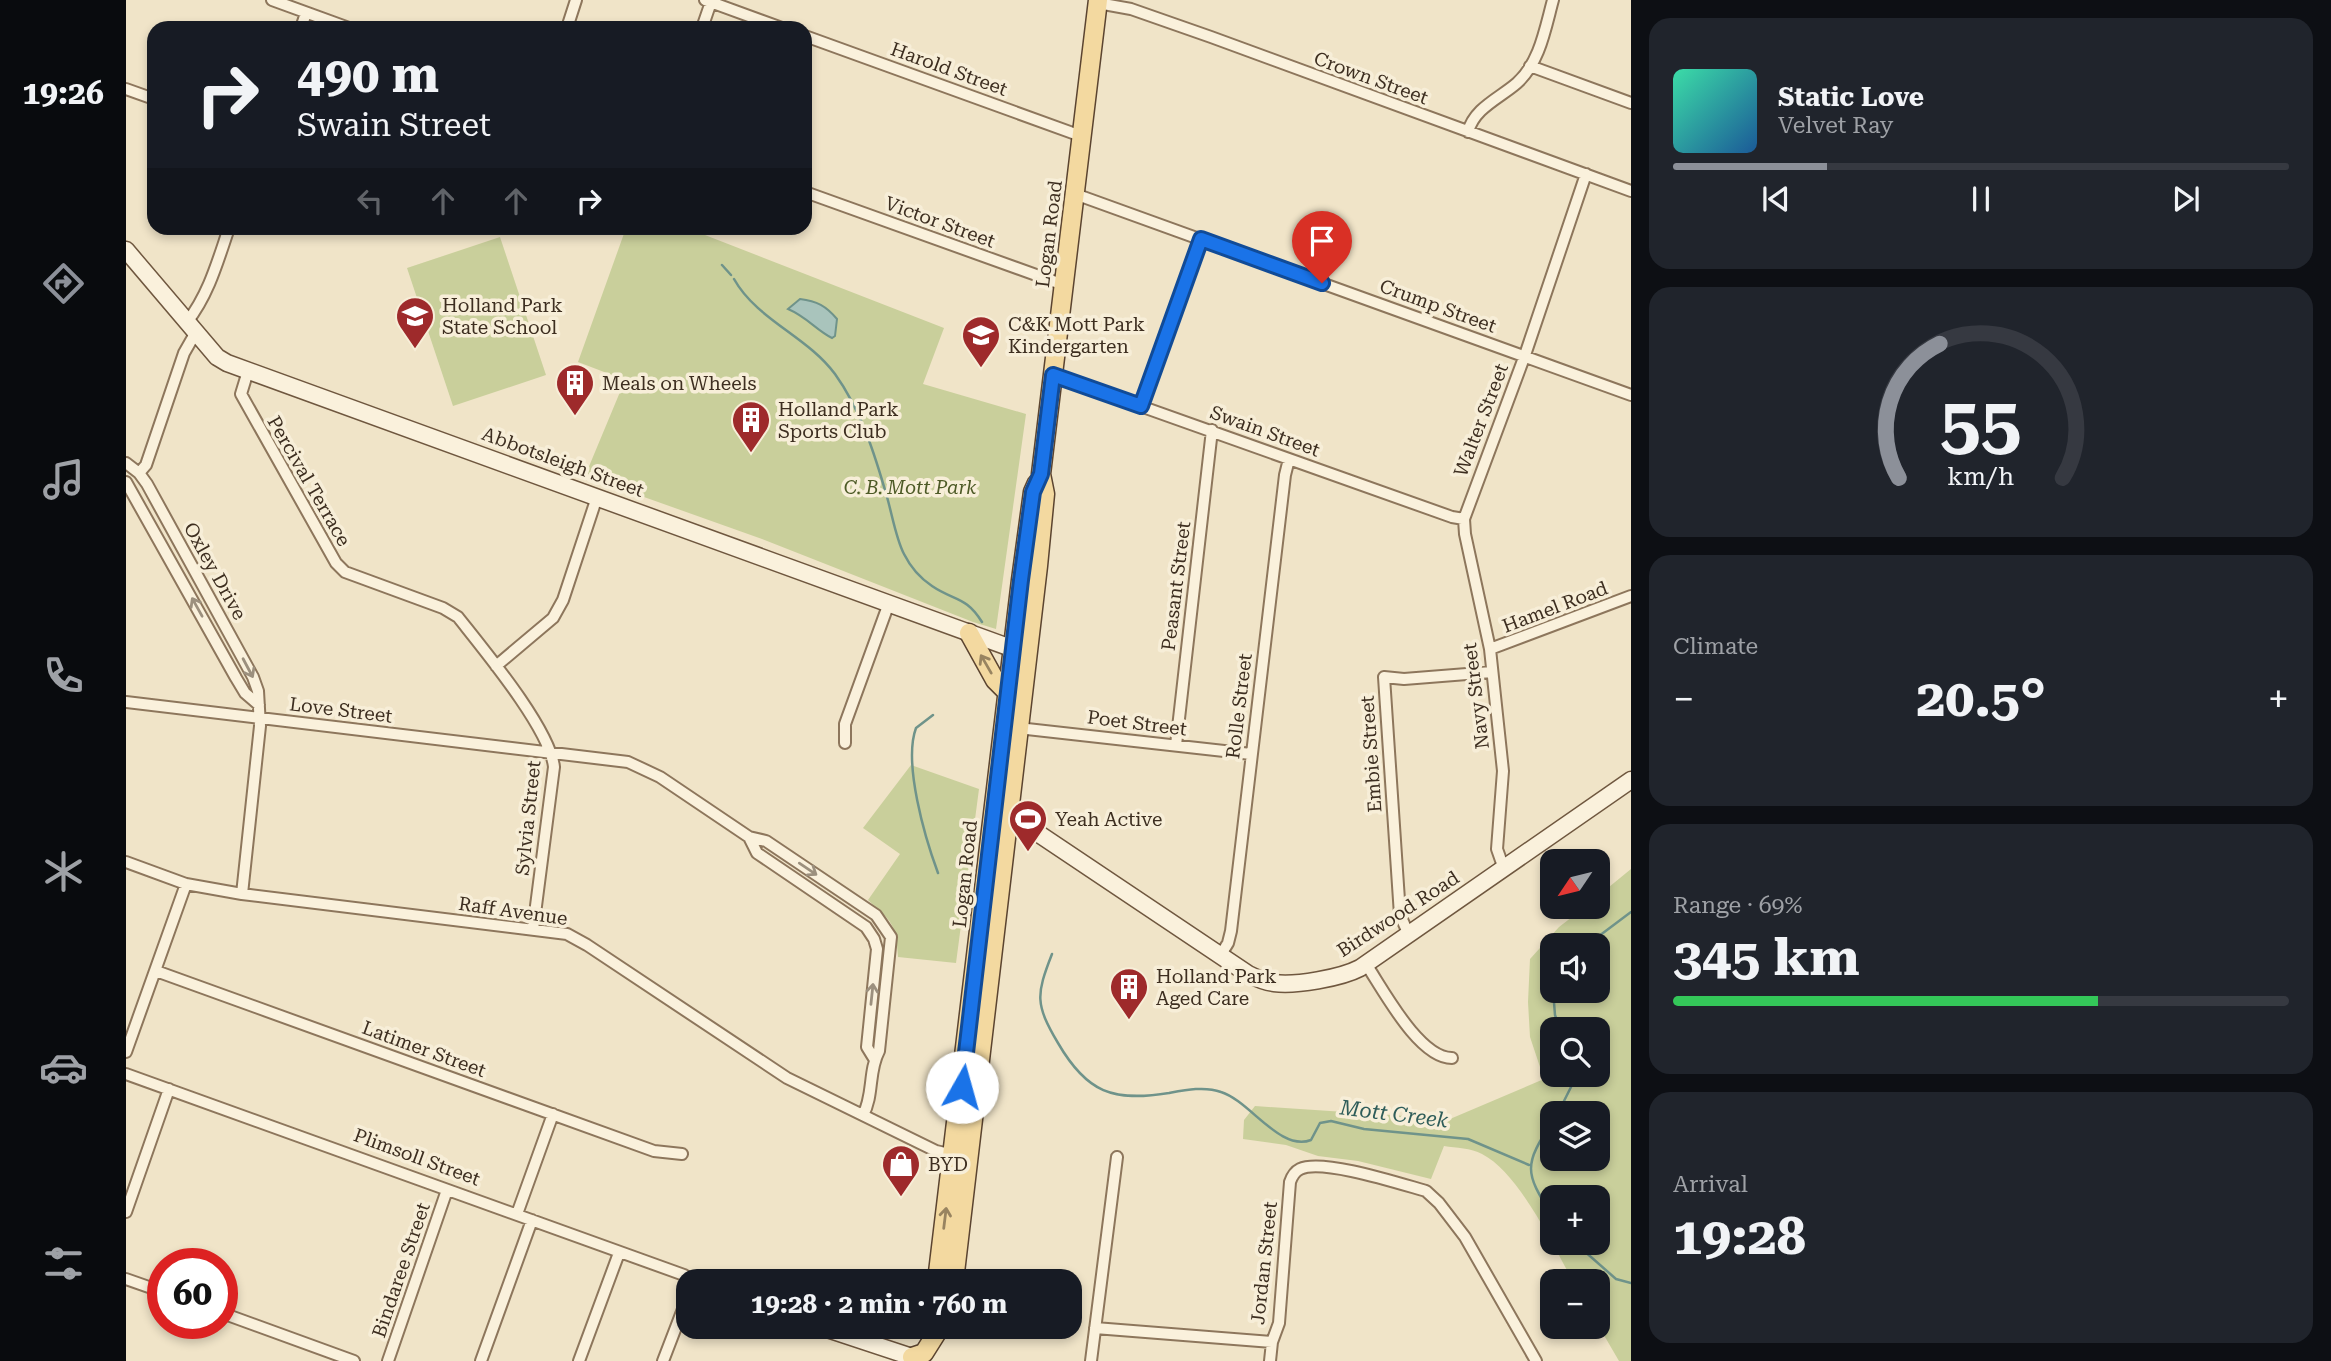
<!DOCTYPE html>
<meta charset="utf-8">
<style>
body{margin:0;font-family:"Roboto Serif",serif;background:#20242c;color:#f1f3f6;height:100vh;display:flex;flex-direction:column;font-size:26px;white-space:nowrap}
*{box-sizing:border-box;margin:0}
p{font-size:23px;color:#9ea1a6}
.icon{flex:none;width:38px;height:38px;fill:none;stroke:currentColor;stroke-width:2;stroke-linecap:round;stroke-linejoin:round}
.map{position:relative;flex:1;overflow:hidden}
.panel{display:flex;flex-direction:column;gap:18px;padding:18px;background:#0d0f14;width:700px}
.panel>*{flex:none}
.hud{position:absolute;left:21px;top:21px;width:665px;height:214px;border-radius:21px;box-shadow:0 4px 10px #0003;background:#171b24;color:#f1f3f6;overflow:hidden}
.needle{width:46px;rotate:235deg}
.tools{position:absolute;left:1414px;top:849px;display:grid;gap:14px}
.tools a{display:grid;place-items:center;width:70px;height:70px;border-radius:14px;background:#171b24;box-shadow:0 4px 10px #0003;font-size:35px}
.speed{position:absolute;left:21px;top:1248px;display:flex;gap:14px;font-size:35px;font-weight:700;text-align:center}
.speed>*{display:grid;place-content:center;width:91px;height:91px;border-radius:50%;background:#171b24;box-shadow:0 4px 10px #0003;line-height:1}
.speed .limit{border:10px solid #d22;background:#fff;color:#111}
.pin{position:absolute;display:grid;place-items:center;width:60px;height:60px;color:#fff;margin:-72px -30px;border-radius:50% 50% 50% 0;rotate:-45deg;box-shadow:0 0 7px #0007}
.pin .icon{rotate:45deg}
.me{position:absolute;width:77px;margin:-38px;rotate:7deg;stroke-linejoin:round;filter:drop-shadow(0 0 5px #0008)}
.turn{display:flex;align-items:center;gap:24px;height:147px;padding:0 35px;font-size:32px}
.turn .icon{width:91px;height:91px;stroke-width:2.5}
.turn b{display:block;font-size:49px;line-height:60px}
.lanes{display:flex;align-items:center;height:66px;padding:0 35px;background:#0003;justify-content:center;gap:35px;direction:ltr}
.lanes .off{opacity:.35}
.big{font-size:52px;font-weight:700;line-height:1.1}
.panel .card{flex:1;display:flex;flex-direction:column;justify-content:center;gap:10px;min-width:0;padding:0 24px;border-radius:21px;background:#20242c}
.panel .dial{align-items:center;gap:0}
.dial svg{height:182px;overflow:visible;fill:none;stroke:#363941;stroke-width:7;stroke-linecap:round;text-anchor:middle}
.dial text{fill:#f1f3f6;stroke:none}
.song{display:flex;align-items:center;gap:21px}
.cover{width:84px;height:84px;border-radius:10px;background:linear-gradient(135deg,hsl(160 70% 55%),hsl(210 70% 35%))}
.played{height:7px;border-radius:4px;background:linear-gradient(90deg,#8c9099 25%,#363941 25%)}
.keys{display:flex;justify-content:space-around;direction:ltr}
.heat{display:flex;justify-content:space-between;align-items:center;font-size:38px;direction:ltr}
.charge{height:10px;border-radius:5px;background:linear-gradient(90deg,#34c759 69%,#363941 0)}
.trip{position:absolute;left:550px;top:1269px;width:406px;height:70px;border-radius:21px;background:#171b24;box-shadow:0 4px 10px #0003;font-weight:700;line-height:70px;text-align:center}
main{display:flex;flex:1;min-height:0}
.tab-bar{display:flex;flex-direction:column;width:126px;justify-content:space-around;align-items:center;background:#090b0e;color:#9ea1a6}
.tab-bar .icon{width:49px;height:49px}
.tab-bar .on{color:#8c9099}
.tab-bar b{font-size:32px;color:#f1f3f6}
.map>svg:first-child{display:block}
</style>
<main>
<nav class="tab-bar">
<b>19:26</b>
<svg class="icon on" aria-label="directions" viewBox="0 0 24 24"><path d="M12 3l9 9-9 9-9-9zM9 14v-3h6M13 9l2 2-2 2"/></svg>
<svg class="icon" aria-label="music" viewBox="0 0 24 24"><path d="M9 18V5l10-2v13"/><circle cx="6" cy="18" r="3"/><circle cx="16" cy="16" r="3"/></svg>
<svg class="icon" aria-label="phone" viewBox="0 0 24 24"><path d="M5 4h4l2 5-3 2q2 4 5 5l2-3 5 2v4C11 20 4 13 5 4z"/></svg>
<svg class="icon" aria-label="climate" viewBox="0 0 24 24"><path d="M12 3v18M4 7l16 10M4 17L20 7"/></svg>
<svg class="icon" aria-label="car" viewBox="0 0 24 24"><path d="M5 17H2v-5l4-1 3-4h7l3 4 3 1v5h-3M9 17h6M6 11h13"/><circle cx="7" cy="17" r="2"/><circle cx="17" cy="17" r="2"/></svg>
<svg class="icon" aria-label="filters" viewBox="0 0 24 24"><path d="M4 7h16M4 17h16"/><circle cx="9" cy="7" r="2"/><circle cx="15" cy="17" r="2"/></svg>
</nav>
<div class="map">
<svg width="1505" height="1361" viewBox="0 0 1505 1361">
<rect width="100%" height="100%" fill="#f0e4c8"/>
<path fill="#c9cf9b" fill-rule="evenodd" d="M500,228H561L818,328L797,384L900,414L870,629L847,622L636,539L459,476L499,380L452,362Z
M374,237L420,375L327,406L281,268Z
M785,765L853,789L830,963L772,957C770,923 766,922 742,900L774,854L737,828Z
M1505,869V1361H1493L1472,1325V1281H1447C1426,1244 1393,1173 1356,1154C1345,1148 1330,1148 1318,1146L1305,1179L1232,1161L1192,1156L1160,1145L1117,1139L1118,1120L1129,1106L1324,1119L1418,1079L1404,1037L1402,1002L1404,959L1433,927L1459,907L1472,906V896ZM1426,945H1472V990H1426ZM1426,1029H1472V1074H1426ZM1426,1113H1472V1158H1426ZM1426,1197H1472V1242H1426Z"/>
<path fill="#a9c4bc" stroke="#6f938a" stroke-width="2" d="M674,299C691,301 700,306 711,319L709,336L706,338C690,330 681,317 662,309Z"/>
<g fill="none" stroke-linecap="round" stroke-linejoin="round">
<path stroke="#6f938a" stroke-width="2.5" d="M596,265L605,275
M608,279C631,320 681,336 709,374C735,410 749,455 761,497C766,514 770,539 778,554C784,566 794,578 806,586C828,601 840,596 856,622
M807,715L790,728C777,763 799,838 812,873
M1461,945L1505,912
M926,954C910,995 909,1004 932,1043C961,1093 987,1102 1043,1093C1059,1090 1079,1086 1095,1092C1124,1101 1154,1152 1185,1140L1194,1123L1205,1121L1238,1129L1342,1139L1403,1165
M1427,990L1429,1015L1434,1029
M1432,1113L1445,1087L1447,1074
M1426,1122C1398,1165 1398,1172 1426,1215
M1448,1242L1490,1279L1505,1283"/>
<defs>
<path id="street" d="M146,0L223,28
M579,0L656,28
M972,3L1005,9L1085,37L1505,191
M175,28L180,13
M441,28L450,0
M576,28L585,2
M679,36L955,136
M1404,66L1505,103
M0,89L28,99
M1342,132C1348,108 1374,98 1391,83C1414,62 1419,29 1427,0
M679,192L938,285
M949,194L1505,395
M61,322C83,294 92,260 103,228
M122,371L115,394L210,563L219,572L317,608L332,617C358,650 424,729 428,767L407,929
M927,375L1326,517L1338,519
M1015,406L1075,239
M0,463L13,473L21,484L127,677L132,691L134,726L116,894
M13,473L20,465L58,353L70,332
M0,482L110,678L119,693L133,705
M1364,649L1505,596
M370,666L427,618L437,600L471,497
M0,702L502,762L534,777L623,837L640,841L750,915L765,937L753,1051C742,1071 748,1095 737,1115
M892,728L1125,754
M719,743V724L763,603
M1050,745L1086,430
M623,837L631,853L740,927L748,939L751,949L741,1047L749,1060
M0,862L60,884L116,894L441,934L461,945L661,1078L810,1151L832,1156
M1378,869L1371,849L1377,771L1364,649L1339,534L1338,519L1399,355L1460,174
M1283,935L1274,915L1258,677L1278,679L1366,672
M1094,956L1102,943L1105,931L1159,475L1163,459
M1240,964C1258,991 1293,1058 1326,1058
M30,971L528,1151L556,1154
M0,1052L60,884
M0,1074L558,1275L567,1281
M0,1212L43,1089
M391,1214L427,1114
M0,1279L37,1292
M96,1313L228,1361
M969,1328L1146,1342
M262,1361L321,1190
M355,1361L406,1220
M453,1361L493,1253
M537,1361L562,1296
M965,1361L991,1157
M1144,1361L1146,1342L1153,1323L1164,1182C1166,1176 1168,1172 1174,1169C1196,1158 1275,1184 1300,1191L1313,1203L1339,1237L1410,1361"/>
<path id="secondary" d="M0,250L91,357L101,363L896,652
M872,821L897,826L913,834L1122,974C1130,978 1138,982 1148,983C1169,986 1215,978 1234,968L1505,780
M692,1326L786,1357"/>
<path id="primary" d="M843,633L869,680L881,692
M811,1281L895,580L907,492L911,483
M828,1281L912,566L919,494L915,474L972,0
M786,1357L798,1353L815,1326"/>
</defs>
<use href="#street" stroke="#8d765c" stroke-width="14"/>
<use href="#secondary" stroke="#6f573f" stroke-width="19"/>
<use href="#primary" stroke="#5b4430" stroke-width="21"/>
<use href="#street" stroke="#faf1dc" stroke-width="10"/>
<use href="#secondary" stroke="#faf1dc" stroke-width="16"/>
<use href="#primary" stroke="#f3d9a0" stroke-width="18"/>
</g>
<defs><path id="oneway-shaft" d="M-6 0H5M1.5-3L5.5 0L1.5 3" fill="none" stroke-width="1.6" stroke-linecap="round" stroke-linejoin="round" transform="scale(1.75)"/></defs>
<g stroke="#9c907e">
<use href="#oneway-shaft" transform="translate(71 607) rotate(-119)"/>
<use href="#oneway-shaft" transform="translate(122 668) rotate(62)"/>
<use href="#oneway-shaft" transform="translate(682 869) rotate(34)"/>
<use href="#oneway-shaft" transform="translate(746 994) rotate(-84)"/>
</g>
<g stroke="#988460">
<use href="#oneway-shaft" transform="translate(860 664) rotate(-120)"/>
<use href="#oneway-shaft" transform="translate(819 1218) rotate(-83)"/>
</g>
<g fill="none" stroke-linecap="round" stroke-linejoin="round">
<defs>
<path id="route" d="M836,1087L895,580L907,492L915,474L927,375L1015,406L1075,239L1196,283"/>
</defs>
<use href="#route" stroke="#114b97" stroke-width="18"/>
<use href="#route" stroke="#1a73e8" stroke-width="12"/>
</g>
<defs>
<symbol id="school-pin" viewBox="-11 -11 22 30"><path d="M0 17L-7.5 6A9.5 9.5 0 1 1 7.5 6Z" fill="#9e2a2b" stroke="#f7eed8"/><path d="M0-5L7-2L0 1L-7-2ZM-4 1L0 2.5L4 1V4Q0 6-4 4Z" fill="#fff"/></symbol>
<symbol id="building-pin" viewBox="-11 -11 22 30"><path d="M0 17L-7.5 6A9.5 9.5 0 1 1 7.5 6Z" fill="#9e2a2b" stroke="#f7eed8"/><path d="M-4-6H4V6H1V3H-1V6H-4ZM-2.5-4.3h1.7v1.8h-1.7ZM.8-4.3h1.7v1.8H.8ZM-2.5-1h1.7V.8h-1.7ZM.8-1h1.7V.8H.8Z" fill="#fff"/></symbol>
<symbol id="stadium-pin" viewBox="-11 -11 22 30"><path d="M0 17L-7.5 6A9.5 9.5 0 1 1 7.5 6Z" fill="#9e2a2b" stroke="#f7eed8"/><path d="M0-5a6.5 5 0 1 0 0 10a6.5 5 0 1 0 0-10ZM-3.5-1.8h7v3.6h-7Z" fill="#fff"/></symbol>
<symbol id="shop-pin" viewBox="-11 -11 22 30"><path d="M0 17L-7.5 6A9.5 9.5 0 1 1 7.5 6Z" fill="#9e2a2b" stroke="#f7eed8"/><path d="M-5-2.5h2.3a2.7 3.5 0 0 1 5.4 0H5L5.5 6h-11ZM-1.5-2.5h3a1.5 2.3 0 0 0-3 0Z" fill="#fff"/></symbol>
</defs>
<g fill-rule="evenodd">
<use href="#school-pin" x="267" y="294" width="44" height="60"/>
<use href="#school-pin" x="833" y="313" width="44" height="60"/>
<use href="#building-pin" x="427" y="361" width="44" height="60"/>
<use href="#building-pin" x="603" y="398" width="44" height="60"/>
<use href="#stadium-pin" x="880" y="797" width="44" height="60"/>
<use href="#building-pin" x="981" y="965" width="44" height="60"/>
<use href="#shop-pin" x="753" y="1142" width="44" height="60"/>
</g>
<g text-anchor="middle" dominant-baseline="central" stroke-width="7" stroke-linejoin="round" paint-order="stroke">
<g font-size="19" fill="#3d2e20" stroke="#f7eed8">
<text transform="translate(823 69) rotate(20)">Harold Street</text>
<text transform="translate(1245 78) rotate(20)">Crown Street</text>
<text transform="translate(814 222) rotate(20)">Victor Street</text>
<text transform="translate(923 234) rotate(-83)">Logan Road</text>
<text transform="translate(1312 306) rotate(20)">Crump Street</text>
<text transform="translate(1355 420) rotate(-69)">Walter Street</text>
<text transform="translate(1139 431) rotate(20)">Swain Street</text>
<text transform="translate(437 462) rotate(20)">Abbotsleigh Street</text>
<text transform="translate(183 481) rotate(60)">Percival Terrace</text>
<text transform="translate(89 571) rotate(61)">Oxley Drive</text>
<text transform="translate(1050 586) rotate(-83)">Peasant Street</text>
<text transform="translate(1429 607) rotate(-21)">Hamel Road</text>
<text transform="translate(1350 696) rotate(-97)">Navy Street</text>
<text transform="translate(1113 706) rotate(-83)">Rolle Street</text>
<text transform="translate(215 710) rotate(7)">Love Street</text>
<text transform="translate(1011 723) rotate(7)">Poet Street</text>
<text transform="translate(1245 754) rotate(-94)">Embie Street</text>
<text transform="translate(402 818) rotate(-84)">Sylvia Street</text>
<text transform="translate(839 874) rotate(-84)">Logan Road</text>
<text transform="translate(387 911) rotate(8)">Raff Avenue</text>
<text transform="translate(1272 914) rotate(-33)">Birdwood Road</text>
<text transform="translate(298 1049) rotate(20)">Latimer Street</text>
<text transform="translate(291 1157) rotate(20)">Plimsoll Street</text>
<text transform="translate(1138 1263) rotate(-84)">Jordan Street</text>
<text transform="translate(275 1270) rotate(-71)">Bindaree Street</text>
</g>
<g font-size="19" fill="#3d2e20" stroke="#f7eed8" text-anchor="start">
<text x="316" y="305">Holland Park<tspan x="316" dy="22">State School</tspan></text>
<text x="882" y="324">C&amp;K Mott Park<tspan x="882" dy="22">Kindergarten</tspan></text>
<text x="476" y="383">Meals on Wheels</text>
<text x="652" y="409">Holland Park<tspan x="652" dy="22">Sports Club</tspan></text>
<text x="929" y="819">Yeah Active</text>
<text x="1030" y="976">Holland Park<tspan x="1030" dy="22">Aged Care</tspan></text>
<text x="802" y="1164">BYD</text>
</g>
<g font-size="19" font-style="italic" fill="#4d5a26" stroke="#f7eed8">
<text x="784" y="487">C. B. Mott Park</text>
</g>
<g font-size="21" font-style="italic" fill="#2f5d5a" stroke="#f7eed8">
<text transform="translate(1268 1114) rotate(7)">Mott Creek</text>
</g>
</g>
</svg>
<div class="tools">
<a><svg class="needle" viewBox="-14 -14 28 28"><path d="M0-13l5 13h-10z" fill="#e53935"/><path d="M0 13l5-13h-10z" fill="#9ea1a6"/></svg></a>
<a><svg class="icon" aria-label="sound" viewBox="0 0 24 24"><path d="M4 9h4l5-4v14l-5-4H4zM17 9q2 3 0 6"/></svg></a>
<a><svg class="icon" aria-label="search" viewBox="0 0 24 24"><circle cx="10" cy="10" r="6"/><path d="M15 15l6 6"/></svg></a>
<a><svg class="icon" aria-label="layers" viewBox="0 0 24 24"><path d="M12 4l9 5-9 5-9-5zM3 14l9 5 9-5"/></svg></a>
<a>+</a>
<a>−</a>
</div>
<div class="speed"><div class="limit">60</div></div>
<div class="pin" style="left:1196px;top:283px;background:#d93025"><svg class="icon" aria-label="arrive" viewBox="0 0 24 24"><path d="M6 21V4h12l-3 4 3 4H6"/></svg></div>
<svg class="me" style="left:836px;top:1087px" viewBox="-20 -20 40 40"><circle r="19" fill="#fff"/><path d="M0-13L10 11 0 6-10 11z" fill="#1a73e8"/></svg>
<div class="trip">19:28 · 2 min · 760 m</div>
<div class="hud">
<div class="turn"><svg class="icon" aria-label="right" viewBox="0 0 24 24"><path d="M7 20v-9h11M14 6l5 5-5 5"/></svg><div><b>490 m</b>Swain Street</div></div>
<div class="lanes"><svg class="icon off" aria-label="left" viewBox="0 0 24 24"><path d="M17 20v-9H6M10 6l-5 5 5 5"/></svg><svg class="icon off" aria-label="ahead" viewBox="0 0 24 24"><path d="M12 20V5M6 11l6-6 6 6"/></svg><svg class="icon off" aria-label="ahead" viewBox="0 0 24 24"><path d="M12 20V5M6 11l6-6 6 6"/></svg><svg class="icon" aria-label="right" viewBox="0 0 24 24"><path d="M7 20v-9h11M14 6l5 5-5 5"/></svg></div>
</div>
</div>
<section class="panel">
<div class="card">
<div class="song"><i class="cover"></i><div><b>Static Love</b><p>Velvet Ray</p></div></div>
<div class="played"></div>
<div class="keys"><svg class="icon" aria-label="previous" viewBox="0 0 24 24"><path d="M18 5L8 12l10 7zM5 5v14"/></svg><svg class="icon" aria-label="pause" viewBox="0 0 24 24"><path d="M8 5v14M16 5v14"/></svg><svg class="icon" aria-label="next" viewBox="0 0 24 24"><path d="M6 5l10 7-10 7zM19 5v14"/></svg></div>
</div>
<div class="card dial"><svg viewBox="0 0 100 80">
<path d="M14 69A42 42 0 1 1 86 69"/>
<path d="M14 69A42 42 0 0 1 32 10" stroke="#8c9099"/>
<text x="50" y="56" font-size="32" font-weight="700">55</text>
<text x="50" y="72" font-size="11">km/h</text>
</svg></div>
<div class="card"><p>Climate</p>
<div class="heat"><a>−</a><b class="big">20.5°</b><a>+</a></div>
</div>
<div class="card"><p>Range · 69%</p><b class="big">345 km</b><div class="charge"></div></div>
<div class="card"><p>Arrival</p><b class="big">19:28</b></div>
</section>
</main>
